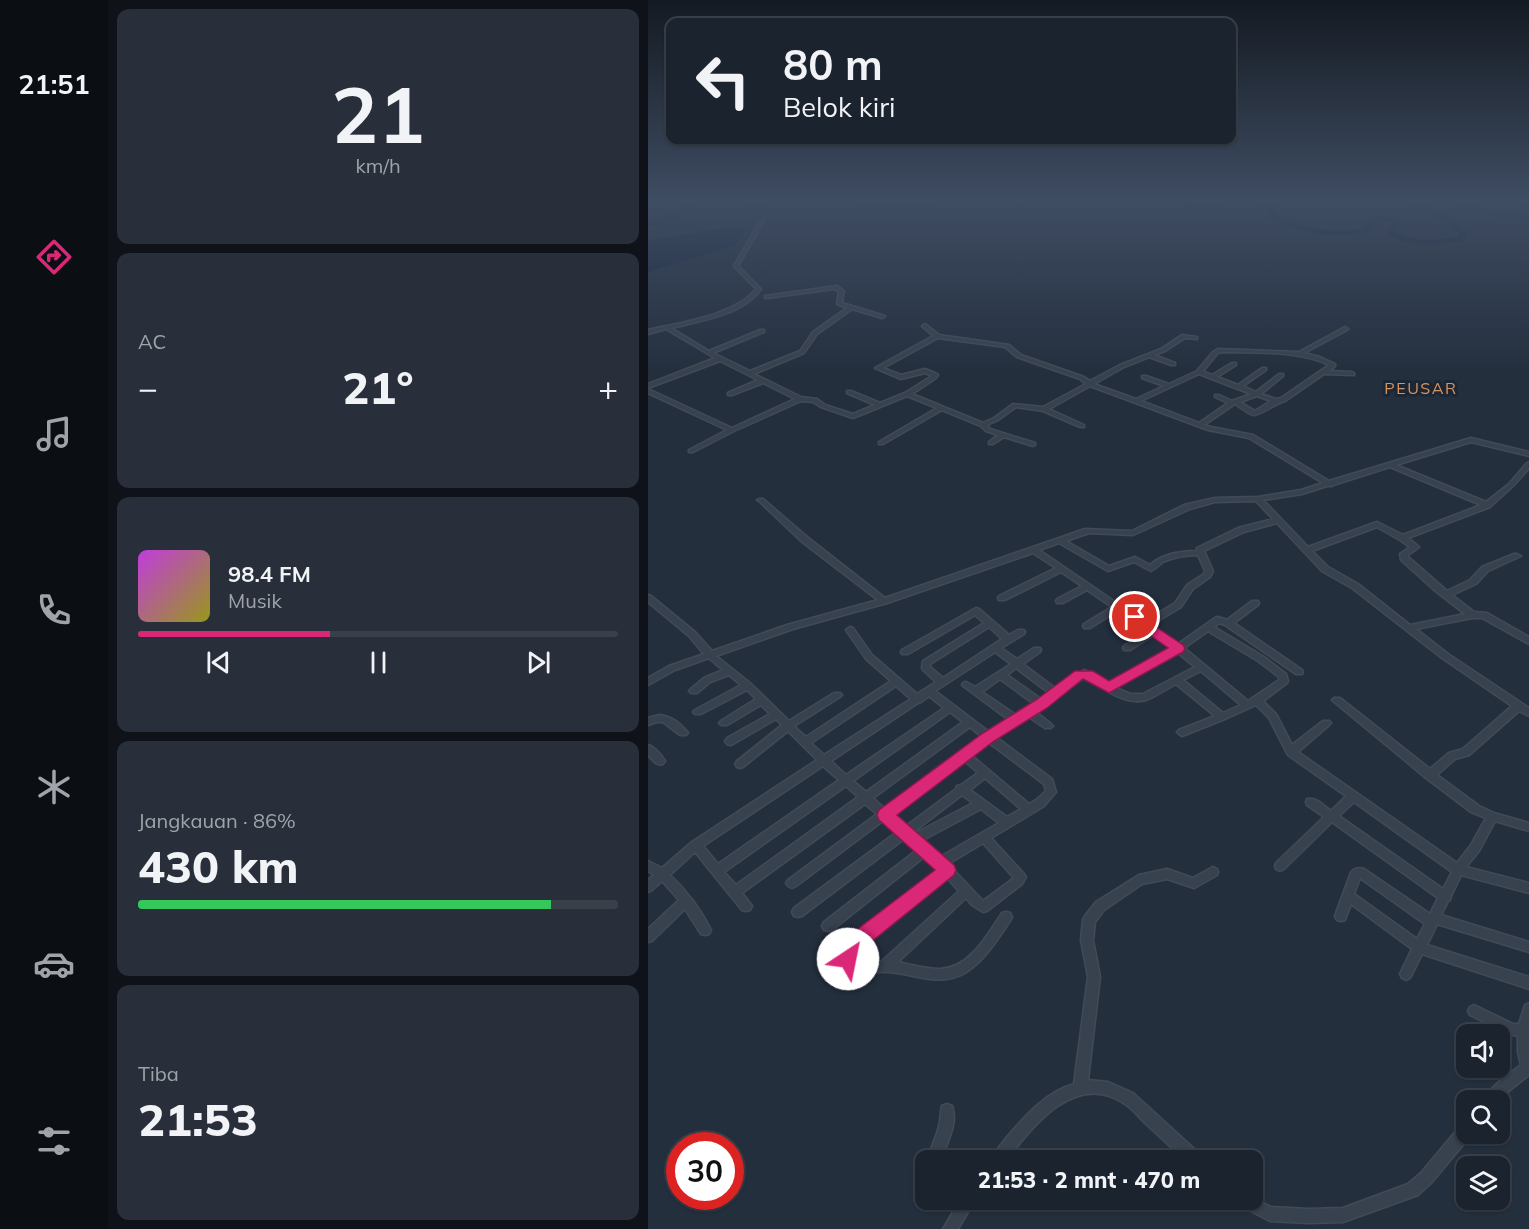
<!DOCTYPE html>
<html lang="id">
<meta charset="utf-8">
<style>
body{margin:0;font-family:Mulish,sans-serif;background:#282f3a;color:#f1f3f6;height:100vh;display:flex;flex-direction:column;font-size:22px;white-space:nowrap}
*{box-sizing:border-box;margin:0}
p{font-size:20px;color:#a0a4aa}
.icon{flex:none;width:33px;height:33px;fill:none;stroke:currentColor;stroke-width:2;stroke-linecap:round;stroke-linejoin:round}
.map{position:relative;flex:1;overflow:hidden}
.sheet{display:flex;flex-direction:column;gap:9px;padding:9px;background:#0f1319;width:540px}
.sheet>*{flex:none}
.hud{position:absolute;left:18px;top:18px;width:570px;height:126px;border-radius:12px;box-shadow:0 2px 4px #0004,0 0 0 2px #39404a;background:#1b232e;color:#f1f3f6;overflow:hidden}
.fabs{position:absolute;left:808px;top:1024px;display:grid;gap:12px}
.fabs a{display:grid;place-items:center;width:54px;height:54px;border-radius:12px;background:#1b232e;box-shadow:0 2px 4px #0004,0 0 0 2px #39404a;font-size:30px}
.speed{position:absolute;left:18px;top:1132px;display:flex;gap:12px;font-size:30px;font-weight:700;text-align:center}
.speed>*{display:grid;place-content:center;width:78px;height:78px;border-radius:50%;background:#1b232e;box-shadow:0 2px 4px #0004,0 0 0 2px #39404a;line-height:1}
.speed .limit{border:9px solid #d22;background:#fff;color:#111}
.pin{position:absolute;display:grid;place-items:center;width:51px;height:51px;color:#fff;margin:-26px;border:3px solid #fff;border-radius:50%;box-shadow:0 2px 6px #0007}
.me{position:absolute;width:66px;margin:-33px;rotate:34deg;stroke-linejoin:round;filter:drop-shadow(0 0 4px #0008)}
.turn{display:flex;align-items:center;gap:21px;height:126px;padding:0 18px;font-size:27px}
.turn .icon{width:78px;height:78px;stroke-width:2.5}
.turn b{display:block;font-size:42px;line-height:51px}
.big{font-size:45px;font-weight:800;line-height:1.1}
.sheet .card{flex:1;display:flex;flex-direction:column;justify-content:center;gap:9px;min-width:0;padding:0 21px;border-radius:12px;background:#282f3a}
.sheet .dial{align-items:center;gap:0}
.dial b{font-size:78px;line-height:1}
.song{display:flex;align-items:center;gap:18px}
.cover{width:72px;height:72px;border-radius:9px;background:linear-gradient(135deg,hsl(290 70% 55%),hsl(60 70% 35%))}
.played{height:6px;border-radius:3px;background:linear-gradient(90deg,#db2777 40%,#39404a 40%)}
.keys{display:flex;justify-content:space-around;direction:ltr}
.heat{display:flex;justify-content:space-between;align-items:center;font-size:33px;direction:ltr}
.charge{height:9px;border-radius:4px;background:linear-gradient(90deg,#34c759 86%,#39404a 0)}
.trip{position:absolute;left:267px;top:1150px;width:348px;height:60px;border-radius:12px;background:#1b232e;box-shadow:0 2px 4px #0004,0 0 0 2px #39404a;font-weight:800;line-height:60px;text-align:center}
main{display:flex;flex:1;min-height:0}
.tab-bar{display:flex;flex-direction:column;width:108px;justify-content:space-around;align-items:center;background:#0b0e12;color:#a0a4aa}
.tab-bar .icon{width:42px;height:42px}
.tab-bar .on{color:#db2777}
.tab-bar b{font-size:27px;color:#f1f3f6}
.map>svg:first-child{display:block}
</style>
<main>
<nav class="tab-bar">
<b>21:51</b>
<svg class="icon on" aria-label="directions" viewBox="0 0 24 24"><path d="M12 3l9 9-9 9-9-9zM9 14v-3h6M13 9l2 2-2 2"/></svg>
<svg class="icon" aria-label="music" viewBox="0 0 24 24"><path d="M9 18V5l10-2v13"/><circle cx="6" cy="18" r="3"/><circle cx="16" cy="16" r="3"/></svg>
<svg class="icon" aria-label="phone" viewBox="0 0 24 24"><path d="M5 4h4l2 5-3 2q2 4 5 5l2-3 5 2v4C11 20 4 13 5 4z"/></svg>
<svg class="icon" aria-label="climate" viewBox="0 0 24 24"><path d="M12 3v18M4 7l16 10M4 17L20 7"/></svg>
<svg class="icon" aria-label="car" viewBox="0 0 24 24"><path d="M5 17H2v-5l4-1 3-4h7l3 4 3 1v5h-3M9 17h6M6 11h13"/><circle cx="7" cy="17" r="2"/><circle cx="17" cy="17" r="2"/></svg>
<svg class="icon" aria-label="filters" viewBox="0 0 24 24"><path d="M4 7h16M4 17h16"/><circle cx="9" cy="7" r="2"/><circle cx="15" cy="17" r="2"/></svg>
</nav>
<section class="sheet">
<div class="card dial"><b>21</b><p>km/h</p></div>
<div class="card"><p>AC</p>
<div class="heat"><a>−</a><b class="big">21°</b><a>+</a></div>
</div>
<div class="card">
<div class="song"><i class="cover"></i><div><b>98.4 FM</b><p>Musik</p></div></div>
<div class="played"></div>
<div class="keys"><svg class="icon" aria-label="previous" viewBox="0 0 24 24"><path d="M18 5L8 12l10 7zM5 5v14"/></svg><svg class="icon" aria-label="pause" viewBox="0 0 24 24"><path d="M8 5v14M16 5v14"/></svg><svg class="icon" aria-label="next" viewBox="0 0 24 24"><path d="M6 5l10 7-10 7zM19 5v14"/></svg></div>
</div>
<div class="card"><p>Jangkauan · 86%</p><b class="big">430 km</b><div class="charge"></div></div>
<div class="card"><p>Tiba</p><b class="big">21:53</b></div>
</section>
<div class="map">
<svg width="881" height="1229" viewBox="0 0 881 1229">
<rect width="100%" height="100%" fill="#242f3e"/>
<path fill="#17263c" d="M88,226L98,228L88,245L0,272V241Z"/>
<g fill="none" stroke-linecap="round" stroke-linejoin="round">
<path fill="#17263c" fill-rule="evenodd" d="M65,199L19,223L0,227V223C24,219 41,199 65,199Z
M89,199C100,199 107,207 118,209L258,207L305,199L280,209L258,211L118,213L102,211Z
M519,199L561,206L584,199L600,200L627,208L628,214C653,228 690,236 718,227L717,221L734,216L751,220L746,230C766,244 788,240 810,237L811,233L789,218L742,199C765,199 803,215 819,233L818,239L814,241C788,245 762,249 739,233L744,223L734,220L724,224L725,230C692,241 651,234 621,217L620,211L599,204L585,203L561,210L533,207Z
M780,199H793L849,212L881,215V219L849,216Z"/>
<defs>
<path id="minor" d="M114,220L116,221L90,266L113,289C94,315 53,321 23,328L61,351L112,330H116V332L65,353L102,371L152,351L165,332L199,308L189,304L191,292L186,289L119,298H117V296L189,286L196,291L194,303L237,316L234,318L204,309L169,334L156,353L106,374L153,397L169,399L177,405L205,414L227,405L199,393V391H203L232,403L257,393L284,376L277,373L253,379L227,368L285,336L275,327L274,326L277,324L291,335L361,345L373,355L436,377L442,381L472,365L513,349L534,335L549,337V339L537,338L517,351L506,355L527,363V365H523L501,357L476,367L446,384L488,399L516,386L494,378V376H498L521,384L549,371L565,352L570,349L651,352L697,327L700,329L699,330L656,353L672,357L687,364V366L681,371L704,372L706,373V375L676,374L637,401C628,403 610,417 605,415C599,413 592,407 587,404L556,425L563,427L605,435L681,481L823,438L881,452V456L823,442L748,465L838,502L861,484L879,463L881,462V468L865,486L842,507L760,538L771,547L760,555V557L799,591L822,580L834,567L866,554H869L873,556L840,571L828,584L804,595L826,612L839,613L881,637V644L834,618H824L768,629L800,654L881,708V716L871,711L821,755L807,759L789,775L831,806L846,813L881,823V831L847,821L831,851L818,867L881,883V893L813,875L803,896L802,900L800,901L793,915L881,942V952L789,924L779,945L881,977V989L774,954L762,978L758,980L754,978L752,974L764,949L703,904L697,920L693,921L689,920L687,916L702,875C704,869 710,867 716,869L782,914L790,898L684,822L636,869L632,871L628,869L627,866L628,863L676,817L659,805L658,802L659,799C668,797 676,806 683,811L698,796L640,755L621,718L608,705L577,719L534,736L531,734L529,732L531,730L567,716L528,684C518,689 509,696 498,700C475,706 455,687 437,677L388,712L403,724L405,726L403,728H397L381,717L348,737L404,779L408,792L396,806L343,838L376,874L378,877L374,884L339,911L335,912L324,905L318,898L250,962C264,965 278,969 292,969C322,968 339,935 354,913L358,912L362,913L364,917L362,921C349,940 335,964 313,975C289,986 266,974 241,972C225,970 204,982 195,962C192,954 196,948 201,941L291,870L276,857L184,930L180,931L176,930L174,926L176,922L269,850L256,839L154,916L150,917L146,916L144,912L146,908L249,832L236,820L148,886L144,888L140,886L138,883L140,880L229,814L217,804L94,893L104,906L102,910L98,911L94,910L47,852L22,875C38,890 53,910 63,930L61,934L57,935L53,934L37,909L4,941L0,942V929L31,900L14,881L4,890L0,892V880L6,875L0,871V861L14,868L44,842L169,760L140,731L95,767L92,768L89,767L87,764L89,761L134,725L128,719L85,744L82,745L79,744L77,741L79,738L122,714L113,705L79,725H73L71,723L73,721L108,699L99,690L53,714H47L45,712L47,710L93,685L81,675L62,682L49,693H43L41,691L43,689L56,678L75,670L61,658L27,670L0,685V678L21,666L56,654L41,636L0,602V595L3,596L47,632L64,651L139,625L230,600L153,541L111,501L109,500L111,499H115L159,537L237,598L437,529L484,531L536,505L567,498L610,497L653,490L675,483L601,438L560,430L442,386L401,409L436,425V427H432L395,411L368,407L350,420L339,425L342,429L387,443V445L385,446L356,437L345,444H341V442L350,435L338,431L333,426L294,410L235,444H231V442L289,408L259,396L205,418L173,407L165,402L153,401L86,431L45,452H41V450L79,430L0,393V389L84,428L147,399L115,383L84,395H80V393L110,380L72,361L0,388V384L67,358L18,329L0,334V330C31,323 88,315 108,289L86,266L112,221ZM290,338L357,347L369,357L432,379L438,384L395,407L365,404L346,418L335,423L264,394L288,378L290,375L289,374L277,369L253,375L235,368ZM573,352C608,353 649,350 681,365L633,398L628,399L613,394L635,376V374H631L608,392L595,386L618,370V368H614L590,385L569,377L588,365V363H584L564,375L555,371L569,354ZM551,374L603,394L584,401L571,395H567V397L580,403L551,423L493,401ZM609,396L623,401L607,411L592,402ZM742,467L833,505L755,535L729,522L660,547L615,500L654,494L679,486H684L685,485ZM608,501L625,519L590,528L549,548V551C533,551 514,554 502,565L487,557L461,566L418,541L441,533L485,535L542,509L567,502ZM629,523L674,571L704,588L794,658L864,706L815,749L801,753L782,769L692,698H686L684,700L778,778L823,812L838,818L823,845L809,863L650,752L681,725L683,723L681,721H675L644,745L628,714L615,701L639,683L640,681L638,674L616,657L566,627L571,623L577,625L648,674H654L655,672L654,670L586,623L610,605L611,603L610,601H604L579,620L570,617L567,618L530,644L503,625L533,607L545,589L562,577L565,571L556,551L596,532ZM729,527L752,540L762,547L752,554L753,560L785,589L817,614L762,625L710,584L680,567L664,551ZM411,543L460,571L486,562L503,571C507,569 511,565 515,562C526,557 539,555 550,555L557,571L556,574L539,585L527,603L497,621L475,607L474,604H470L391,550ZM385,553L408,568L351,596L350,598L351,600H357L413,572L434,586L409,599L408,601L409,603H415L439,590L464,607L436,624L435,626L436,628H442L469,611L500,631L476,646L475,648L476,650H482L506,635L524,648L461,684L446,674L436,670L408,689L375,664L392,652L393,650L392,648H386L369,659L353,648L376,634L377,632L376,630H370L361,635L331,609L328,608L254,650L253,652L254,654H260L327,615L336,623L275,661L274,668L275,670L288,682L269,694L224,655L205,628L202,627L198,630L218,659L243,681L158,737L146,726L192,697L194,695L192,693H186L141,721L103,684L68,656L145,629L239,603ZM341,627L354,639L295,678L282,667V664ZM560,631L610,661L631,677V680L600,701L536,648ZM347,652L363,664L327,687L318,682L315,683L314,685L361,720L341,732L287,691ZM529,652L547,667L495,694H482L468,688ZM368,668L401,693L393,699L359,675ZM553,671L593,705L575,713L535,680ZM352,679L386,704L368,715L334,692ZM248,686L263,699L176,755L163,743ZM281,696L296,708L198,775L183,761L270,703L273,702ZM302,712L315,722L218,792L205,781ZM322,727L334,737L236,808L225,798ZM340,742L396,784L398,791L388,800L381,804L323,755ZM316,760L330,773L313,785L309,786L308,789L257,827L243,815ZM175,766L191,780L70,864L55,846ZM337,778L373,809L359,817L322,790ZM198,786L210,797L88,885L76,872ZM314,795L325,803L266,834L264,833ZM706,802L804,872L795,889L691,816ZM333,809L351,823L292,857L273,841ZM335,843L366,878L335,901L300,864ZM298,877L311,891L234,961L212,963L206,958V953L209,949ZM712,878L777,924L769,939L706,894Z
M11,715C23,716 33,724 40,733L38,735H32L15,722H9L0,725V718Z
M0,745C6,747 14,755 17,761L15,764C8,766 5,760 0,755Z
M565,867L569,869L570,872L569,875L546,888L519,879L494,884L456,910L447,922L445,940L452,977L440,1080L460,1082L485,1093L554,1156L556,1161H538C525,1149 511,1136 497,1123C491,1117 485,1109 477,1104C428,1070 384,1126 358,1161H342C346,1152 353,1145 359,1137C377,1116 398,1092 426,1084L440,977L433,940L435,920L437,916L448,902L491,875L519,869L545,878Z
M881,1003V1075L863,1089L852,1101H836C843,1085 860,1075 873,1065L870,1052V1036L860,1034L822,1015L820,1011L822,1007L826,1005L865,1024H871L877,1005Z
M299,1104L304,1106C311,1125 297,1143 294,1161H280C282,1149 288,1138 291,1126C293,1119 292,1113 294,1106Z
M819,1122V1134H824L783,1183L770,1195L695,1222L661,1223L622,1221L591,1205L589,1200H604V1197L623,1207L661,1209L695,1208L760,1184L773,1173L814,1124Z
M312,1200H327L310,1229H295Z"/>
</defs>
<use href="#minor" stroke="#414a57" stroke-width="3"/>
<use href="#minor" fill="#38414e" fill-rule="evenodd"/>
</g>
<linearGradient id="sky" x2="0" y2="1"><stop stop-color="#141a22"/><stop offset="0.54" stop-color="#3f4d63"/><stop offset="1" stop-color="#3f4d63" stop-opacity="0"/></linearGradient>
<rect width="881" height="371" fill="url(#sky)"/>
<path fill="#db2777" stroke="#8e194d" stroke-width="1.5" d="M487,613L535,645L537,648L535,652L461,693L435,679L399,708L346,741L249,815L306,865L308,870L306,875L212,951L206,966L200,968L193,966L190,952L198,938L287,870L231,820L229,815L231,810L335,733L388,700L427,671H445L461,681L520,648L482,621L480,617L482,614Z"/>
<g text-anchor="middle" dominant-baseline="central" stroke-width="6" stroke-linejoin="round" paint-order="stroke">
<g font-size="16" letter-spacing="1.5" fill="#d59563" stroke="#1d2633">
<text x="773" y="388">PEUSAR</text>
</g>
</g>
</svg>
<div class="fabs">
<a><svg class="icon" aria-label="sound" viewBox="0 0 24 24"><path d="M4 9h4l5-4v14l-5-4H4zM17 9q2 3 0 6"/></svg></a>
<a><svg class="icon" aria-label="search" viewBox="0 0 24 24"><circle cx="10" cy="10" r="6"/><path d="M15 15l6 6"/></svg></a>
<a><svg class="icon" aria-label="layers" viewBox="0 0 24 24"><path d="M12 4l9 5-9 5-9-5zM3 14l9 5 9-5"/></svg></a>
</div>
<div class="speed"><div class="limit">30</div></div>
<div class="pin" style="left:487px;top:617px;background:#d93025"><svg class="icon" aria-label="arrive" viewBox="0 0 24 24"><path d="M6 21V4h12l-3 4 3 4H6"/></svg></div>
<svg class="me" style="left:200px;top:959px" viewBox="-20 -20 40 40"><circle r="19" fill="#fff"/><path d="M0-13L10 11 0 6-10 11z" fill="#db2777"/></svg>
<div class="trip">21:53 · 2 mnt · 470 m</div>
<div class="hud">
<div class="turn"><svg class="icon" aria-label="left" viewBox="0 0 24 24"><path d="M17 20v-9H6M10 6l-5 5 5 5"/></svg><div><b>80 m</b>Belok kiri</div></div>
</div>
</div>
</main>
